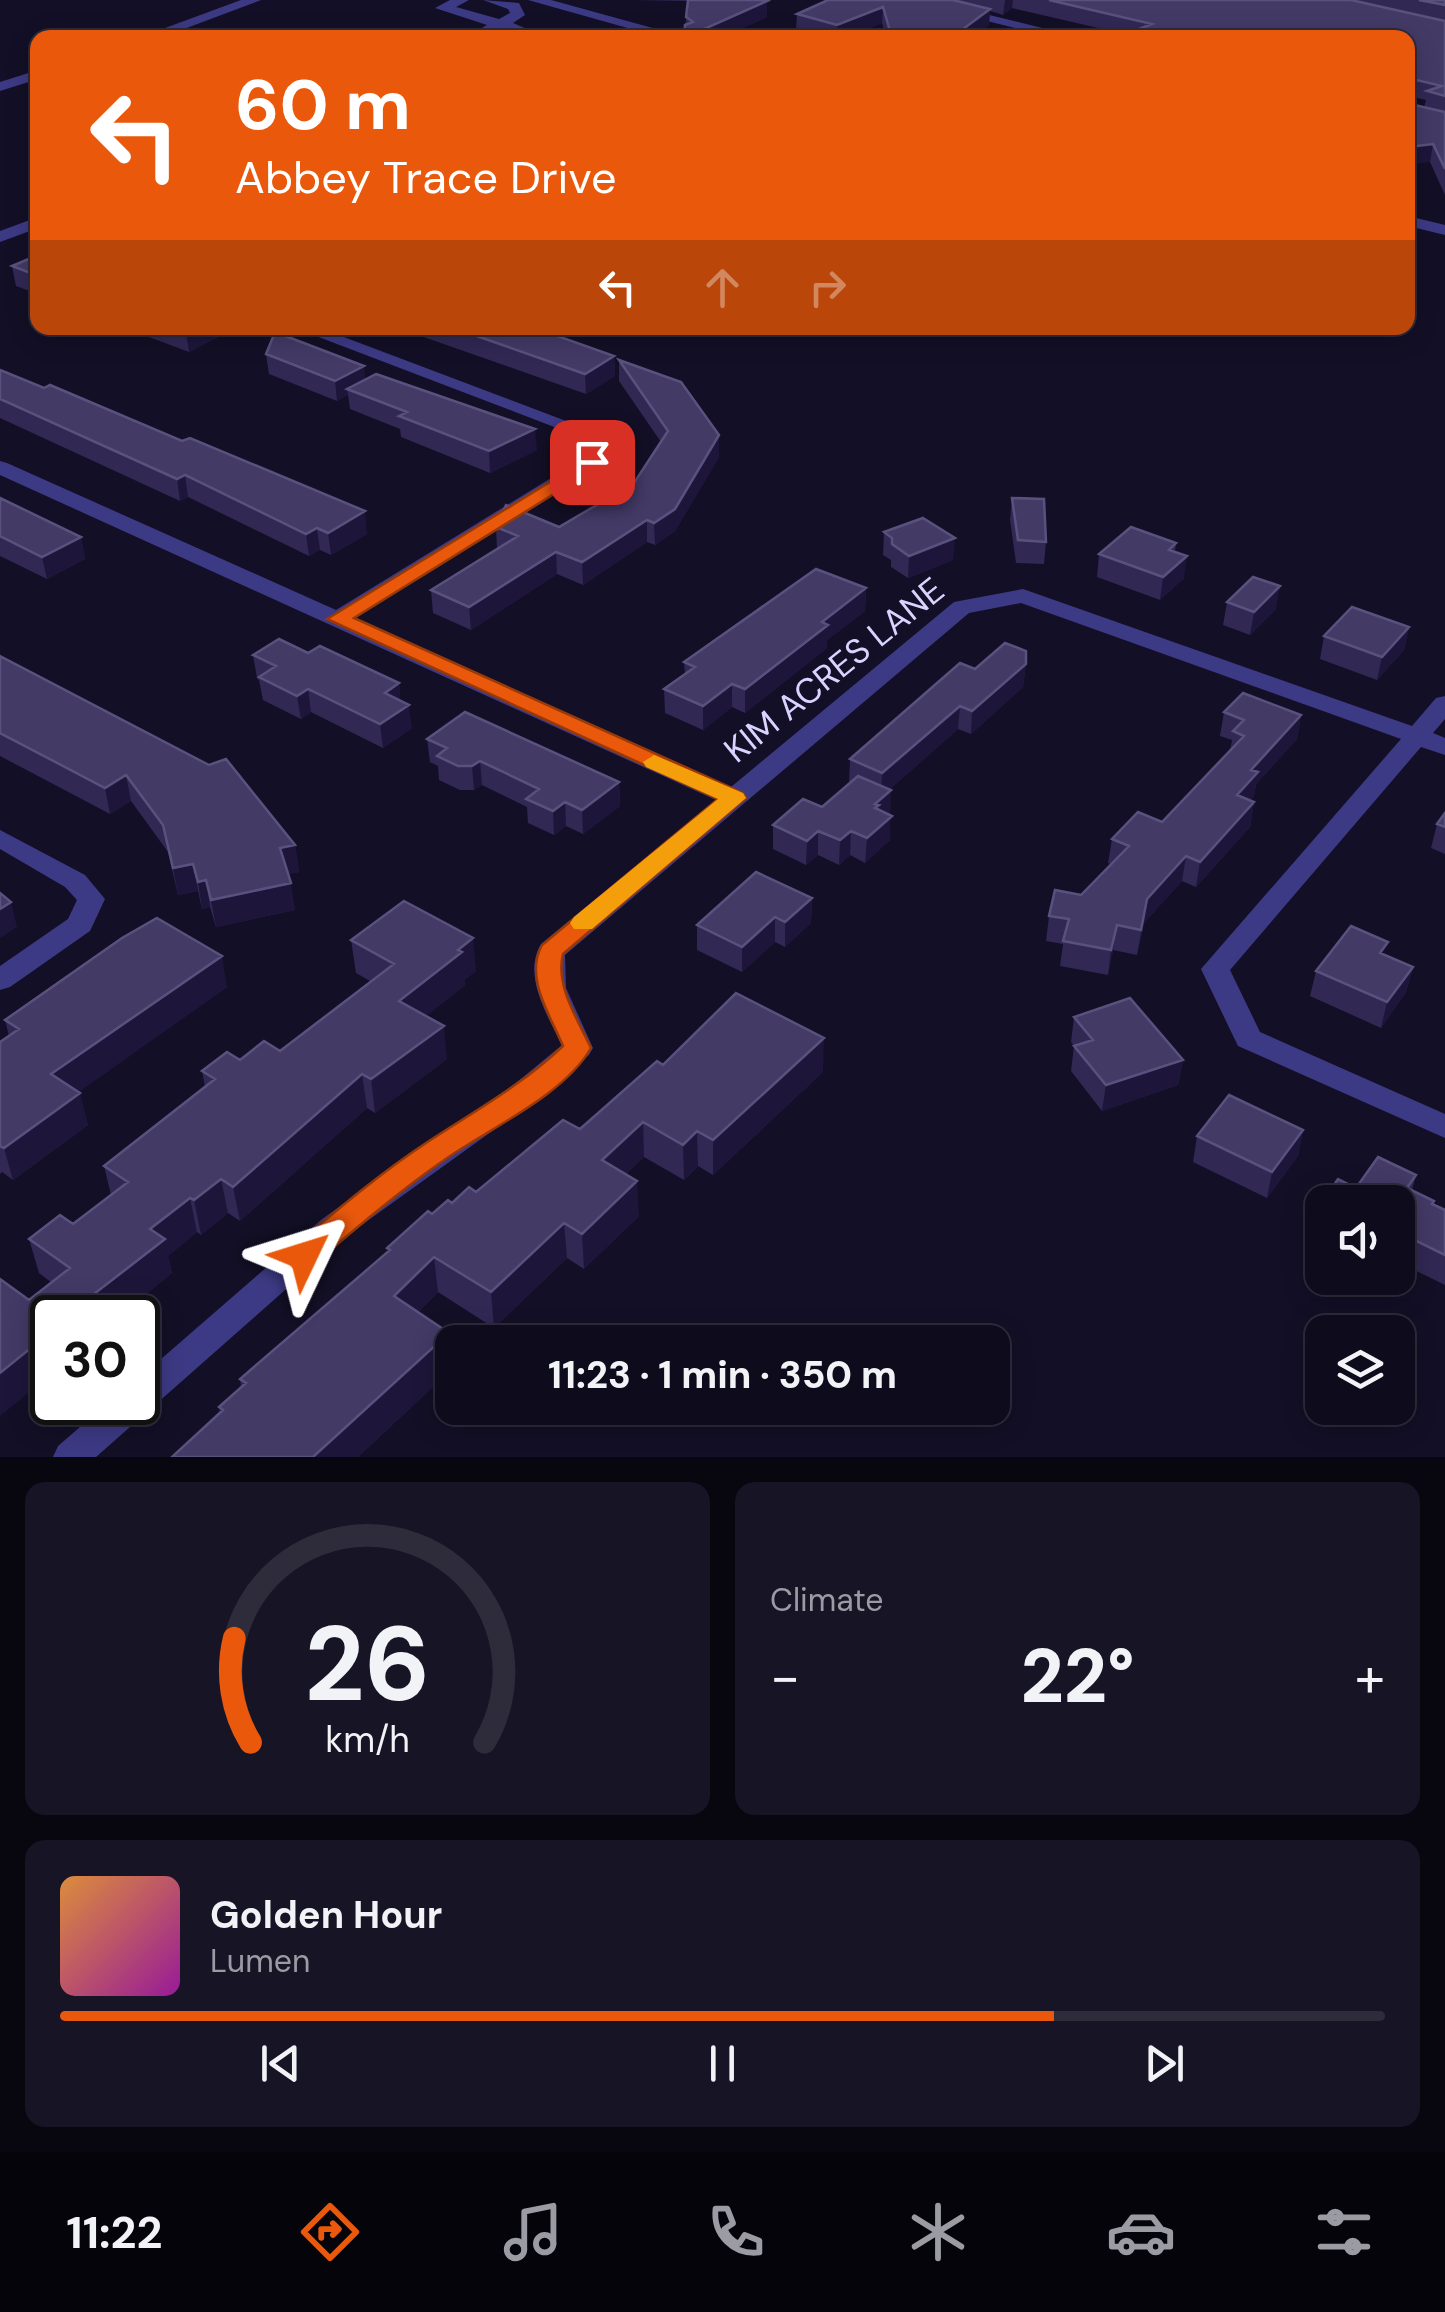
<!DOCTYPE html>
<meta charset="utf-8">
<style>
body{margin:0;font-family:"DM Sans",sans-serif;background:#171425;color:#f1f3f6;height:100vh;display:flex;flex-direction:column;font-size:38px;white-space:nowrap}
*{box-sizing:border-box;margin:0}
p{font-size:32px;color:#9b9ba3}
.icon{flex:none;width:55px;height:55px;fill:none;stroke:currentColor;stroke-width:2;stroke-linecap:round;stroke-linejoin:round}
.map{position:relative;height:1457px;overflow:hidden}
.sheet{display:flex;flex-direction:column;gap:25px;padding:25px;background:#08060f;flex:1}
.sheet>*{flex:none}
.top-card{position:absolute;left:30px;top:30px;width:1385px;height:305px;border-radius:20px;box-shadow:0 5px 25px #0003,0 0 0 2px #2e2b3b;background:#ea580c;color:#fff;overflow:hidden}
.controls{position:absolute;left:1305px;top:1185px;display:grid;gap:20px}
.controls a{display:grid;place-items:center;width:110px;height:110px;border-radius:20px;background:#0e0b1c;box-shadow:0 5px 25px #0003,0 0 0 2px #2e2b3b;font-size:50px}
.speed{position:absolute;left:30px;top:1295px;display:flex;gap:20px;font-size:50px;font-weight:700;text-align:center}
.speed>*{display:grid;place-content:center;width:130px;height:130px;border-radius:50%;background:#0e0b1c;box-shadow:0 5px 25px #0003,0 0 0 2px #2e2b3b;line-height:1}
.speed .limit{border:5px solid #111;border-radius:15px;background:#fff;color:#111}
.pin{position:absolute;display:grid;place-items:center;width:85px;height:85px;color:#fff;margin:-42px;border-radius:20px;box-shadow:0 5px 15px #0006}
.me{position:absolute;width:110px;margin:-55px;rotate:49deg;stroke-linejoin:round;filter:drop-shadow(0 0 8px #0008)}
.turn{display:flex;align-items:center;gap:35px;height:210px;padding:0 40px;font-size:45px}
.turn .icon{width:130px;height:130px;stroke-width:2.5}
.turn b{display:block;font-size:70px;line-height:85px}
.lanes{display:flex;align-items:center;height:95px;padding:0 40px;background:#0003;justify-content:center;gap:50px;direction:ltr}
.lanes .off{opacity:.35}
.big{font-size:75px;font-weight:800;line-height:1.1}
.sheet .card{flex:1;display:flex;flex-direction:column;justify-content:center;gap:15px;min-width:0;padding:0 35px;border-radius:20px;background:#171425}
.sheet .dial{align-items:center;gap:0}
.dial svg{height:260px;overflow:visible;fill:none;stroke:#2e2b3b;stroke-width:7;stroke-linecap:round;text-anchor:middle}
.dial text{fill:#f1f3f6;stroke:none}
.song{display:flex;align-items:center;gap:30px}
.cover{width:120px;height:120px;border-radius:15px;background:linear-gradient(135deg,hsl(30 70% 55%),hsl(300 70% 35%))}
.played{height:10px;border-radius:5px;background:linear-gradient(90deg,#ea580c 75%,#2e2b3b 75%)}
.keys{display:flex;justify-content:space-around;direction:ltr}
.heat{display:flex;justify-content:space-between;align-items:center;font-size:55px;direction:ltr}
.sheet .tiles{flex:1;display:grid;gap:25px;grid-template-columns:1fr 1fr}
.card:last-child{grid-column:span 2}
.trip{position:absolute;left:435px;top:1325px;width:575px;height:100px;border-radius:20px;background:#0e0b1c;box-shadow:0 5px 25px #0003,0 0 0 2px #2e2b3b;font-weight:800;line-height:100px;text-align:center}
.dock{display:flex;height:160px;justify-content:space-around;align-items:center;background:#06040b;color:#9b9ba3}
.dock .icon{width:70px;height:70px}
.dock .active{color:#ea580c}
.dock b{font-size:45px;color:#f1f3f6}
.map>svg:first-child{display:block}
</style>
<div class="map">
<svg width="1445" height="1457" viewBox="0 0 1445 1457">
<rect width="100%" height="100%" fill="#130f26"/>
<g fill="none" stroke-linecap="round" stroke-linejoin="round">
<path fill="#3d3a85" fill-rule="evenodd" d="M241,0H261L160,38H138Z
M450,0H469L456,7L499,19L510,13L508,9L483,0L519,3L525,15L513,23L527,29L520,33L502,28L483,38H464L487,25L435,8Z
M528,0H551L689,38H663Z
M903,0H928L1083,38H1055Z
M38,70V79L0,91V82Z
M1408,216L1445,225V235L1408,226Z
M38,217V228L0,242V231Z
M295,328H320L603,435L599,466L355,618L731,787L954,602L1023,589L1412,726L1436,698L1445,696V719L1433,733L1445,738V755L1421,747L1230,970L1260,1032L1445,1114V1138L1238,1046L1201,969L1401,739L1021,603L969,613L565,955L566,988L593,1048L589,1055L538,1098L345,1237L96,1457H53L58,1446L109,1402H138V1379L322,1219L516,1083L562,1045C548,1016 522,976 541,944L716,800L0,475V461L7,463L336,610L582,459L583,438Z
M0,830L85,875L105,899L90,931L10,987L0,990V966L68,919L77,900L65,887L0,849Z"/>
</g>
<path fill="#312854" d="M633,0H760L767,17L721,38H684L688,1Z
M828,0H1445V195L1430,162L1410,104L1424,107L1426,100L1408,96V38L1124,34L1012,8L1003,15L990,11L989,25L972,38H886L882,23L846,38H823L796,30L797,14Z
M38,255V294L16,286L12,266Z
M125,328H221L222,335L189,352Z
M398,328H535L614,356L615,376L586,394Z
M266,354L365,379L537,450L490,473L401,437L400,429L350,409L348,395L337,401L269,374Z
M619,360L719,435V457L675,531L655,545L647,542L583,585L557,574L471,630L433,613L431,590L497,549L496,527H559L634,483L661,442L619,381Z
M0,370L367,534L331,555L320,550L309,556L188,497L180,501L0,418Z
M0,498L81,537L85,559L47,579L0,556Z
M1012,498L1046,542L1044,564L1016,563L1010,520Z
M884,532L953,560L908,578L891,567V560L883,555Z
M1176,543L1175,552L1184,578L1160,600L1097,577L1099,554Z
M866,588L865,611L827,640V648L745,713L732,707L703,730L665,713L664,689L685,674L684,662Z
M1227,602L1276,609L1250,635L1223,625Z
M1409,627L1404,650L1377,680L1320,659L1324,636Z
M308,653L399,683L400,700L412,728L383,748L311,712L301,719L263,700L259,680L257,678L253,655Z
M0,656L295,845L299,872L288,874L295,910L216,927L210,907L202,909L198,891L178,895L168,852L131,801L110,814L0,756Z
M1026,664L1023,687L971,734L958,729L890,789V840L865,863L850,855L839,865L818,855L806,865L773,849V825L822,807L849,783L850,759L975,669Z
M1224,712L1301,715L1297,739L1256,784L1254,796L1250,800L1254,802L1250,827L1196,887L1182,881L1144,923L1137,955L1113,950L1108,975L1060,966L1063,944L1046,941L1049,916L1081,895L1111,864L1108,863L1112,839L1162,822L1230,751L1232,740L1220,736Z
M427,739L619,782L620,806L583,834L566,826L554,835L528,823L527,807L482,785L474,790H460L439,780L438,766L430,762Z
M1445,813V854L1431,848L1437,824Z
M812,898L811,923L785,947L775,942L742,972L697,950V925Z
M351,940L476,971L464,980L465,985L426,1016L447,1059L375,1113L367,1108L240,1221L228,1213L201,1235L197,1232L168,1256L172,1273L116,1318H52V1283L39,1273L29,1239L73,1224L111,1195L104,1166L205,1087L202,1071L240,1060L280,1051L370,981L356,973Z
M1385,955L1413,967L1406,992L1381,1028L1310,996L1316,971Z
M227,987L78,1092L88,1125L13,1180L2,1172L0,1174V1042L9,1036L5,1020Z
M1074,1017L1183,1060L1178,1085L1102,1111L1071,1071L1074,1046L1071,1042Z
M663,1065L823,1072L713,1175L698,1166L684,1180L644,1157L626,1174L639,1216L584,1269L567,1258L494,1328L438,1292L418,1312L452,1369L358,1457H172L220,1413L219,1407L241,1386L240,1379L387,1252V1248L432,1214L476,1192L580,1129Z
M1303,1130L1298,1156L1267,1198L1193,1162L1197,1136Z
M1378,1157L1416,1175L1412,1190L1434,1201L1433,1205L1445,1210V1285L1398,1262V1202H1322V1247L1308,1240L1314,1214L1338,1179L1356,1188Z"/>
<path fill="#1d163a" d="M1005,0H1013L1012,8L1003,15Z
M767,1V17L721,38H684Z
M883,7L882,23L846,38H836L837,25Z
M990,9L989,25L972,38H951Z
M1433,144L1430,162L1408,165V147Z
M195,328H221L222,335L189,352L186,332Z
M614,356L615,376L586,394L585,374Z
M364,366L366,386L347,389L348,395L337,401L335,381Z
M535,429L537,450L490,473L489,451Z
M719,435V457L675,531L655,545L654,523Z
M185,475L188,497L180,501L177,479Z
M365,511L367,534L331,555L328,533Z
M647,520V542L583,585L582,562Z
M317,528L320,550L309,556L306,534Z
M81,537L85,559L47,579L42,557Z
M955,538L953,560L908,578L909,556Z
M556,552L557,574L471,630L469,607Z
M1187,556L1184,578L1160,600L1163,577Z
M1280,586L1276,609L1250,635L1254,612Z
M866,588L865,611L827,640V648L745,713V689L822,622Z
M1409,627L1404,650L1377,680L1382,657Z
M1026,664L1023,687L971,734L972,711Z
M399,683L401,707L385,693Z
M732,684V707L703,730V706Z
M308,689L311,712L301,719L297,696Z
M409,705L412,728L383,748L380,724Z
M960,706L958,729L881,797L882,773Z
M1301,715L1297,739L1256,784L1254,796L1233,820L1237,795L1251,770Z
M480,761L482,785L474,790L472,766Z
M126,775L131,801L110,814L105,788Z
M619,782L620,806L583,834L582,810Z
M891,790L890,840L865,863L867,838L875,804Z
M565,802L566,826L554,835L553,811Z
M1254,802L1250,827L1196,887L1200,862Z
M818,831V855L806,865L807,841Z
M851,831L850,855L839,865L840,840Z
M295,845L299,872L284,875L280,848Z
M1186,856L1182,881L1144,923L1137,955L1147,899Z
M193,864L198,891L178,895L173,868Z
M206,880L210,907L202,909L198,882Z
M291,883L295,910L216,927L211,900Z
M812,898L811,923L785,947V922Z
M11,902L17,927L0,938V909Z
M775,917V942L742,972V947Z
M1117,925L1113,950L1108,975L1111,950Z
M473,938L476,971L464,980L465,985L403,1035L399,1001Z
M222,956L227,987L59,1106L51,1074Z
M1413,967L1406,992L1381,1028L1387,1002Z
M444,1026L447,1059L375,1113L371,1079Z
M824,1038L823,1072L713,1175V1140Z
M1183,1060L1178,1085L1102,1111L1106,1085Z
M362,1074L367,1108L240,1221L233,1187Z
M80,1093L88,1125L13,1180L4,1148Z
M643,1122L644,1157L604,1195L602,1160Z
M1303,1130L1298,1156L1267,1198L1272,1172Z
M697,1131L698,1166L684,1180L683,1145Z
M221,1179L228,1213L201,1235L194,1200Z
M637,1181L639,1216L584,1269L582,1234Z
M190,1198L197,1232L168,1256L172,1273L116,1318H63L150,1229Z
M564,1223L567,1258L494,1328L491,1292Z
M434,1257L438,1292L398,1332L394,1296Z
M52,1331V1374L0,1416V1373Z
M449,1333L452,1369L358,1457H313Z"/>
<path fill="#433a66" stroke="#5a527e" stroke-width="2.5" d="M688,0H760L767,1L684,38L685,25L693,22L686,17Z
M828,0H953L990,9L951,38H892L883,7L837,25L797,14Z
M1049,0H1351L1445,21V96L1427,91L1442,86L1408,78V38H1116L1152,24Z
M1419,0H1445V5Z
M1408,99L1410,104L1445,112V169L1433,144L1408,147Z
M38,255V276L12,266Z
M174,328H195L186,332Z
M454,328H535L614,356L585,374Z
M275,332L364,366L335,381L266,354Z
M619,360L681,382L719,435L675,509L654,523L647,520L582,562L556,552L469,607L431,590L518,536L496,527L506,505L559,527L634,483L668,431Z
M0,370L44,388L50,385L182,441L190,438L365,511L328,533L317,528L306,534L185,475L177,479L0,399Z
M376,374L535,429L489,451L399,416L407,412L347,389Z
M0,498L81,537L42,557L0,536Z
M1012,498L1044,499L1046,542L1018,540Z
M923,518L955,538L909,556L892,544V538L884,532Z
M1131,527L1176,543L1169,550L1187,556L1163,577L1099,554Z
M816,569L866,588L822,622L828,625L745,689L732,684L703,706L664,689L695,667L684,662Z
M1253,577L1280,586L1254,612L1227,602Z
M1352,607L1409,627L1382,657L1324,636Z
M279,639L308,653L320,646L399,683L385,693L409,705L380,724L308,689L297,696L259,677L276,666L253,655Z
M1005,643L1026,651V664L972,711L960,706L882,773L850,759L960,663L975,669Z
M0,656L209,765L226,759L295,845L280,848L291,883L211,900L206,880L198,882L193,864L173,868L163,825L126,775L105,788L0,733Z
M1243,693L1301,715L1251,770L1258,772L1237,795L1254,802L1200,862L1186,856L1147,899L1141,930L1117,925L1111,950L1063,941L1069,919L1049,916L1055,890L1081,895L1129,846L1112,839L1138,812L1162,822L1244,736L1233,731L1244,720L1224,712Z
M465,712L619,782L582,810L565,802L553,811L526,799L539,789L480,761L472,766H458L437,756L447,748L427,739Z
M858,776L891,790L875,804L879,805L875,808L892,816L867,838L851,831L840,840L818,831L807,841L773,825L803,799L822,807Z
M1445,813V827L1437,824Z
M756,872L812,898L785,922L775,917L742,947L697,925Z
M0,893L11,902L0,909Z
M404,901L473,938L458,950L462,952L399,1001L444,1026L371,1079L362,1074L233,1187L221,1179L194,1200L190,1198L150,1229L165,1239L63,1318H52V1331L0,1373V1279L29,1300L70,1268L29,1239L60,1215L73,1224L128,1182L104,1166L215,1079L202,1071L227,1052L240,1060L264,1041L280,1051L394,964L351,940Z
M157,918L222,956L51,1074L80,1093L4,1148L0,1146V1042L19,1029L5,1020L122,938Z
M1351,926L1388,942L1380,953L1413,967L1387,1002L1316,971Z
M736,993L824,1038L713,1140L697,1131L683,1145L643,1122L602,1160L637,1181L582,1234L564,1223L491,1292L434,1257L394,1296L449,1333L313,1457H172L223,1410L219,1407L246,1383L240,1379L390,1250L387,1248L428,1211L432,1214L448,1200L452,1203L469,1187L476,1192L563,1120L580,1129L657,1061L663,1065Z
M1130,998L1183,1060L1106,1085L1074,1046L1093,1040L1074,1017Z
M1229,1095L1303,1130L1272,1172L1197,1136Z
M1378,1157L1416,1175L1407,1188L1434,1201L1432,1204L1445,1210V1255L1400,1233L1398,1237V1202H1322V1218L1314,1214L1338,1179L1356,1188Z"/>
<path fill="#ea580c" stroke="#983908" stroke-width="2.5" d="M592,456L602,462L599,466L354,618L743,793L746,798L563,954C555,986 578,1020 591,1048C563,1097 485,1130 440,1163C396,1194 355,1229 314,1264L304,1268L293,1264L289,1256L293,1247C336,1211 379,1174 426,1143C473,1112 522,1085 563,1046C550,1015 524,977 542,945L718,799L327,619Z"/>
<path fill="#f59e0b" d="M654,755L743,793L746,798L592,929H574L570,923L574,917L718,799L646,767L643,762Z"/>
<g text-anchor="middle" dominant-baseline="central" stroke-width="10" stroke-linejoin="round" paint-order="stroke">
<g font-size="35" fill="#d9d4ff" stroke="#130f26">
<text transform="translate(834 670) rotate(-39)">KIM ACRES LANE</text>
</g>
</g>
</svg>
<div class="controls">
<a><svg class="icon" aria-label="sound" viewBox="0 0 24 24"><path d="M4 9h4l5-4v14l-5-4H4zM17 9q2 3 0 6"/></svg></a>
<a><svg class="icon" aria-label="layers" viewBox="0 0 24 24"><path d="M12 4l9 5-9 5-9-5zM3 14l9 5 9-5"/></svg></a>
</div>
<div class="speed"><div class="limit">30</div></div>
<div class="pin" style="left:592px;top:462px;background:#d93025"><svg class="icon" aria-label="arrive" viewBox="0 0 24 24"><path d="M6 21V4h12l-3 4 3 4H6"/></svg></div>
<svg class="me" style="left:304px;top:1256px" viewBox="-20 -20 40 40"><path d="M0-17L14 15 0 8-14 15z" fill="#ea580c" stroke="#fff" stroke-width="4"/></svg>
<div class="trip">11:23 · 1 min · 350 m</div>
<div class="top-card">
<div class="turn"><svg class="icon" aria-label="left" viewBox="0 0 24 24"><path d="M17 20v-9H6M10 6l-5 5 5 5"/></svg><div><b>60 m</b>Abbey Trace Drive</div></div>
<div class="lanes"><svg class="icon" aria-label="left" viewBox="0 0 24 24"><path d="M17 20v-9H6M10 6l-5 5 5 5"/></svg><svg class="icon off" aria-label="ahead" viewBox="0 0 24 24"><path d="M12 20V5M6 11l6-6 6 6"/></svg><svg class="icon off" aria-label="right" viewBox="0 0 24 24"><path d="M7 20v-9h11M14 6l5 5-5 5"/></svg></div>
</div>
</div>
<section class="sheet">
<div class="tiles">
<div class="card dial"><svg viewBox="0 0 100 80">
<path d="M14 69A42 42 0 1 1 86 69"/>
<path d="M14 69A42 42 0 0 1 9 37" stroke="#ea580c"/>
<text x="50" y="56" font-size="32" font-weight="700">26</text>
<text x="50" y="72" font-size="11">km/h</text>
</svg></div>
<div class="card"><p>Climate</p>
<div class="heat"><a>−</a><b class="big">22°</b><a>+</a></div>
</div>
<div class="card">
<div class="song"><i class="cover"></i><div><b>Golden Hour</b><p>Lumen</p></div></div>
<div class="played"></div>
<div class="keys"><svg class="icon" aria-label="previous" viewBox="0 0 24 24"><path d="M18 5L8 12l10 7zM5 5v14"/></svg><svg class="icon" aria-label="pause" viewBox="0 0 24 24"><path d="M8 5v14M16 5v14"/></svg><svg class="icon" aria-label="next" viewBox="0 0 24 24"><path d="M6 5l10 7-10 7zM19 5v14"/></svg></div>
</div>
</div>
</section>
<nav class="dock">
<b>11:22</b>
<svg class="icon active" aria-label="directions" viewBox="0 0 24 24"><path d="M12 3l9 9-9 9-9-9zM9 14v-3h6M13 9l2 2-2 2"/></svg>
<svg class="icon" aria-label="music" viewBox="0 0 24 24"><path d="M9 18V5l10-2v13"/><circle cx="6" cy="18" r="3"/><circle cx="16" cy="16" r="3"/></svg>
<svg class="icon" aria-label="phone" viewBox="0 0 24 24"><path d="M5 4h4l2 5-3 2q2 4 5 5l2-3 5 2v4C11 20 4 13 5 4z"/></svg>
<svg class="icon" aria-label="climate" viewBox="0 0 24 24"><path d="M12 3v18M4 7l16 10M4 17L20 7"/></svg>
<svg class="icon" aria-label="car" viewBox="0 0 24 24"><path d="M5 17H2v-5l4-1 3-4h7l3 4 3 1v5h-3M9 17h6M6 11h13"/><circle cx="7" cy="17" r="2"/><circle cx="17" cy="17" r="2"/></svg>
<svg class="icon" aria-label="filters" viewBox="0 0 24 24"><path d="M4 7h16M4 17h16"/><circle cx="9" cy="7" r="2"/><circle cx="15" cy="17" r="2"/></svg>
</nav>
